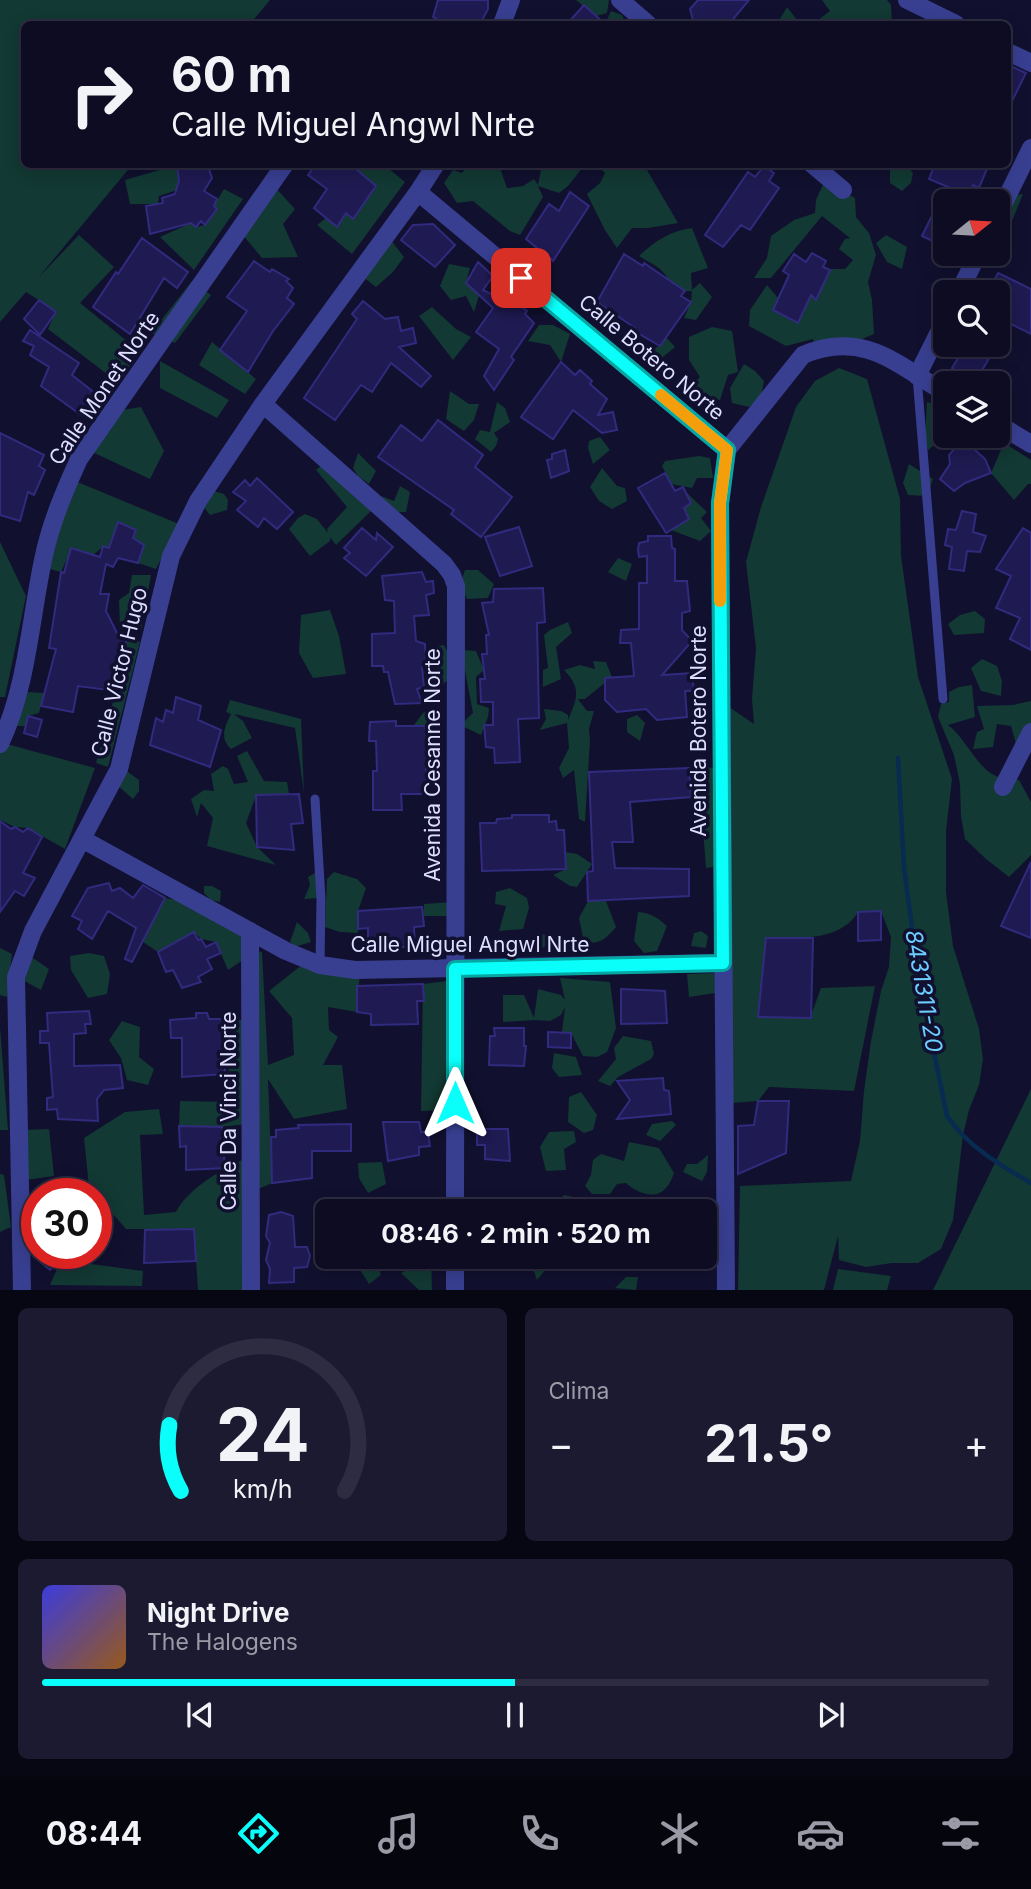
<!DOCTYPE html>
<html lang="es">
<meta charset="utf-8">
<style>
body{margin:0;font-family:Inter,sans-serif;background:#1b1a30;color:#f1f3f6;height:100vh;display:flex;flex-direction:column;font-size:26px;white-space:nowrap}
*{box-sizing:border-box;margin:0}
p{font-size:23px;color:#9a9ba6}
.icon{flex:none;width:38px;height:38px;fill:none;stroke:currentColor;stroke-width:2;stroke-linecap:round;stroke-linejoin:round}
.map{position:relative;height:1290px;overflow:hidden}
.drawer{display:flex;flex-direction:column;gap:18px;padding:18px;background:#070713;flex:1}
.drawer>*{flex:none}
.top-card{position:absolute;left:21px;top:21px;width:990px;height:147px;border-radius:10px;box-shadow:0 4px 18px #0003,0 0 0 2px #2d2c41;background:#0d0c23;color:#f1f3f6;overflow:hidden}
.needle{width:46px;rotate:72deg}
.tools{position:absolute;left:933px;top:189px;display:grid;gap:14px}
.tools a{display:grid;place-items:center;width:77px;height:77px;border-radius:10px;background:#0d0c23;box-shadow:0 4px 18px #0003,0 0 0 2px #2d2c41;font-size:35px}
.speed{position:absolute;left:21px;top:1178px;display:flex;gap:14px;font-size:35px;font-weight:700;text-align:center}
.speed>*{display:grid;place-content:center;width:91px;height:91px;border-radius:50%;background:#0d0c23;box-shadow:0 4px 18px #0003,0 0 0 2px #2d2c41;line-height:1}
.speed .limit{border:10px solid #d22;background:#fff;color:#111}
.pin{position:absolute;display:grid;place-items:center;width:60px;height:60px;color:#fff;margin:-30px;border-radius:14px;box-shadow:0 4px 10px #0006}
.me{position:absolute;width:77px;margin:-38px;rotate:0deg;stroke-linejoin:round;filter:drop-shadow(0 0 5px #0008)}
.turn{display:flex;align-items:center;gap:24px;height:147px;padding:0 35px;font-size:32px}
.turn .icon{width:91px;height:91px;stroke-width:2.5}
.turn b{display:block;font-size:49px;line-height:60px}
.big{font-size:52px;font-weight:700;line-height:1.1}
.drawer .widget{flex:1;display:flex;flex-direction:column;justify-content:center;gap:10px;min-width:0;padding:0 24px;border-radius:10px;background:#1b1a30}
.drawer .dial{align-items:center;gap:0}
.dial svg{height:182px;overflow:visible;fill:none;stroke:#2d2c41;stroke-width:7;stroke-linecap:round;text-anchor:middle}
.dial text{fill:#f1f3f6;stroke:none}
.song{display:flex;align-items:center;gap:21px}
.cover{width:84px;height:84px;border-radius:10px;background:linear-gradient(135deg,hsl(240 70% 55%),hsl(30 70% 35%))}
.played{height:7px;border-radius:4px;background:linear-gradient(90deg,#0afffa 50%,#2d2c41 50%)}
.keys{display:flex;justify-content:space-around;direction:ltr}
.heat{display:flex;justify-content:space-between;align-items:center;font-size:38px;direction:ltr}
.drawer .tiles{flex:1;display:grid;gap:18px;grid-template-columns:1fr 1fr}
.widget:last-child{grid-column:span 2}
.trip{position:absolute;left:315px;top:1199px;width:402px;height:70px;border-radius:10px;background:#0d0c23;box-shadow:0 4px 18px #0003,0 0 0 2px #2d2c41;font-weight:700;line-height:70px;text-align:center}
.tab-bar{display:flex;height:112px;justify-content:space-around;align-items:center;background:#05050e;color:#9a9ba6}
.tab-bar .icon{width:49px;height:49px}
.tab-bar .on{color:#0afffa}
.tab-bar b{font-size:32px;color:#f1f3f6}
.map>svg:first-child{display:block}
</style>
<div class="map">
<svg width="1031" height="1291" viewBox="0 0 1031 1291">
<rect width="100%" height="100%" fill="#11102f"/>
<path fill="#123933" d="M0,0H270L250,24H24V164L132,165L38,278L79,235L114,267L80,303L138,350L120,384L48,329L56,311L26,292L0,322Z
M576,0H609L607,13L596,16Z
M822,0H887L891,5L892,24H813L830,11Z
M787,7L800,24H777Z
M611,11L622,15L626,24H605Z
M177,165L179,181L177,190L159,196L158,204H130L125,180Z
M350,165H384L405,182L352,254L317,225L326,218L337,226L346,213L353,219L376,187Z
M468,165H499L507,188L523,186L534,179L538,185L542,165H577L580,171L568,186L559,193L538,186L543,197L520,235L510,231L473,201L457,203L444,183L453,170L462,173Z
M596,165H644L678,223L648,228H632L617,248L605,230L587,194L600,183L605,173Z
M906,165L913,173L911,183L902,191L890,183V166Z
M824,182L855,198L856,217L869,233L876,255L868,282L872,300L874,334L855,342L815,346L813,339L786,346L749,326L750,310L767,285L778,298L773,310L798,323L811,295L816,299L830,269H845L853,260L839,249L845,239L850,238L822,216L771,278H754L767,258L771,236L794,220L815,213L816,200Z
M272,184L295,209L283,224L298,257L262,258L242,234Z
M224,189L243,199L194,270L160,237L191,223L196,227L205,225L216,210L214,206Z
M1023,194L1006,236L998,249V227L1017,195Z
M692,228L708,268L691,273L692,290L700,283L712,297L696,320L684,318L691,302L692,291C671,293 672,280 660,269C654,264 645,260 639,256C655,241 670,231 692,228Z
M886,235L907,247L902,269L887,262L876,243Z
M390,239L404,257L393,272L376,287L363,277Z
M449,264L470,268L466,283L479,295L474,312L466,296L451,300L440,286Z
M192,281L211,295L175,343L151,333Z
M432,307L456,329L471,337L453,360L419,316Z
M539,325H553L570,334L561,362L550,345L528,341Z
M712,327L732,331L738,372L728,375L720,400L696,396L691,386L700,377L689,360V337Z
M666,337L675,347L648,369L651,349L660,346Z
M212,342L256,379L245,394L199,365Z
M160,361L229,400L217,418L160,388Z
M744,364L755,371L764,381L761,397L749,407L732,403L730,388Z
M839,368L867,379L900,499L901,556L918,677L952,779L946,831V892L953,946L979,1029L983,1059L979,1085L969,1110L963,1135L953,1220L941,1249L918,1263H892L866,1267L839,1260L838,1236L824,1290H738L740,1186L851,1181L860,1141L864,1091L871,1041L881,991L889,967L891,937L881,911L858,912C840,942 797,938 766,938L759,1017L810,1018L821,988L875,986L854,1091L769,1087L758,1101L732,1103L729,707L754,724L752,699L756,648L746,562L761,507L796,407L815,381Z
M450,391L469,404H479L474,420L464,431L446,419Z
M497,402L505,408L510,422L494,433L498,439L496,446L491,452L475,439L480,430L490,432Z
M927,402L936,404L944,411L939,441L928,450L925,438Z
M141,407L164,451L150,479L90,451L116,411Z
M600,437L610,450L593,464L588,448L589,441Z
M1004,443L1031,460V484H1028L1014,500L991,473Z
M358,453L376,471L369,484L358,476L353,468Z
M699,456L710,458L713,478H697L692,488L671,484L662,466L665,461Z
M325,462L371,511L336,545L330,537V541L310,556L289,529L298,518L305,514L317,519L328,533L327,529L347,507L316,470Z
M909,464L933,479L927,496L908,495L903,483Z
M602,468L617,486L625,488L627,501L612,509L599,501L590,487Z
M75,481L179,524L156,569L138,563L144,545L133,538L136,530L118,523L109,548L103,547L93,555L72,548L61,572L46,568Z
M400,486L410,492L406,512H390L381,496L394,501Z
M214,491L224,494L228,500L227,510L210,515L203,506Z
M686,492L707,512L701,518L711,531L700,541L671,530L684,508L691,503Z
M0,542L26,596L5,697H0Z
M618,558L632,564L626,581L608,572Z
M465,570H478L494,584L488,598L467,599L460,585Z
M132,575H151L141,630H125L120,627L119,600L129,593Z
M330,610L339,636L346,674L313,678L299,653L301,615Z
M975,611L985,619L984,633L954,635L948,624L960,615Z
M568,622L572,633L556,647L561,679L543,687V670L548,668L544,635L550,630Z
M127,636L140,642L108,767L96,763L116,691Z
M444,645L449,655L448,680L437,689L424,672L435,664L436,656L432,647Z
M461,650L476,651L484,670L476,677L477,704L489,708L488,717L481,735L460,725L473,713Z
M982,659L997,666L1002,681L1001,696L981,691L971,668Z
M593,661L606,662L612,677L585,699H578L587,711H594L589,729L590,740L585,822L579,819L574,770L563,778L559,768L569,748L567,723L540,730L546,719L544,709L561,711L568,715V720C577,698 582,689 564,670L580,665L595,669Z
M972,685L975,717L948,725C965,737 976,767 996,776C1002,779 1012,779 1019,780L1031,802V855L1009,877L986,859L965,839L961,816L960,784L954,755L938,717L941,704L949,702V692L959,687Z
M27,692L44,693L39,713L28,716L26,726H14Z
M230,700L301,719L304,793L295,728L234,714L243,721L252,738L231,749C219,738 225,726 231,714L226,712Z
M1031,701V751L1017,747L1011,726L997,724L993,747L973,749L977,732L984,729L977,706L1013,705Z
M430,710L440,713L438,721L425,731V725H414L423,713Z
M637,715L645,723L640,741L627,732V719Z
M3,743L95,768L65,849L28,828L15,827L0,820V750Z
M247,751L264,781L287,782L289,794L256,796L246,823L257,847L276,865L207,846L213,818L201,803L197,817L191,799L204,790L214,791L211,774L223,766L228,769L234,784L248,782L237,756Z
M706,767L713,768V867L706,868L703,829Z
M128,772L139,780V791L133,799L117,785L122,775Z
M565,852L577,854L592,864L577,887L570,886L553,875L566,869Z
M318,871V898L304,899L310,885L308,877Z
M334,872L357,879L366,888L358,911V933L340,932L325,927L327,879Z
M204,886H212L221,891L220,902L211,900L204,893Z
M510,888L527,898L529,908L523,929L499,931L506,906L495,904L496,892Z
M165,898L183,901L241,932L249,956L228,970L216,942L201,939L194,932L158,952L143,942Z
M588,901H606L616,927C607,938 600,945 584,942L579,918Z
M452,902L450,916H423L424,904Z
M638,912C651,913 658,918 667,926L657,951L644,953L634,941Z
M297,922L308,933L311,942L294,947L290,942Z
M701,931L708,936L706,948L691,946L694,933Z
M538,934L546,935L548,945L530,954L532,938Z
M0,948L12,954L7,997L0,995Z
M251,951L262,952L268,1065L294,1055L292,1018L269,991L303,964L360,970L357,1012L328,1007L329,1030L338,1037L323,1065H342L347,1109L294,1119L268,1079L272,1183L256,1190Z
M89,953L104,956L110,974L107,994L88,998L71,970L70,956Z
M30,956L49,969L41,990L19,978Z
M717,973L716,993L689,997L687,974Z
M560,978L610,982L616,1028L607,1052L597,1057L583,1056L571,1033L562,1032L565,1007L561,1015L550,1021L535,1020L503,1022V995H524L534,1018L538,989L561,995L565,1000Z
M447,981V1110L421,1111L423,984Z
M230,1019L248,1021L246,1124L222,1127L179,1126L180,1101L228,1102Z
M122,1021L140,1027L139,1057L154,1069L148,1085L127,1080L121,1058L109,1040Z
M0,1027L8,1130H0Z
M623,1036L651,1041L654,1054L651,1059L618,1077L610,1086L598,1081L616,1059L614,1048Z
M554,1053L576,1057L582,1075L559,1077L552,1068Z
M1031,1089V1290H933Z
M581,1092L597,1115L593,1130L584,1133L568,1122L569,1097Z
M159,1109L163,1134L140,1135L144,1215L176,1212C188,1189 219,1171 242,1160L248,1290H198L194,1229H126L89,1187L84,1138L125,1112Z
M672,1121L676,1125L660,1141L646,1135L652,1124Z
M49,1129L54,1176L26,1180L24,1130Z
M574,1131L576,1142L564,1149L566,1170L546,1171L540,1147L549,1132Z
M629,1142L659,1148L674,1173C672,1178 670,1184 666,1188C655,1201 636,1192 626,1183L617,1184L610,1194H592L585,1186L591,1175L593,1160L601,1154L624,1161Z
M708,1155L707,1172L702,1181L683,1172L687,1164H697Z
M382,1162L386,1184L368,1193L359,1178L358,1163Z
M0,1174L4,1175L11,1227L0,1232Z
M564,1195L592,1201L606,1207L607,1211H550Z
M538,1256L556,1257L537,1280L531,1263Z
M352,1257H374L381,1275L369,1284Z
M431,1257L432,1290H419L401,1273Z
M61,1260L143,1271L142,1286L50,1285Z
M838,1269L891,1276L887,1290H833Z
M626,1277H638L636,1290L615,1288Z"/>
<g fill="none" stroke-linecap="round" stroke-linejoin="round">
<path stroke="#072b51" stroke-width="4.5" d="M898,758L904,868L919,979L947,1116C967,1146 1000,1165 1031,1183"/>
</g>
<path fill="#1f1a51" stroke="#312b7f" stroke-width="2" d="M438,0H488V9L480,24H446L433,17Z
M698,0H749L729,24H694L690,9Z
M584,5L605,24H567Z
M1008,65L1026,73L1008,109Z
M177,164H203L209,169L212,178L204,191L217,199L214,206L217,209L205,225L201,221L196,227L191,223L150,234L146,206L163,203L162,198L175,194L179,181Z
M316,164H350L376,186L353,219L346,213L337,227L314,208L327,189L308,175Z
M935,164H989L979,188L973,185L969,196L929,179Z
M764,166L774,173L769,181L779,188L750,230L741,225L723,247L705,235L748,172L755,177Z
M945,189V247L922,236Z
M570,192L589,206L553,261L526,239L549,204L559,211Z
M433,224L455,245L435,267L401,240L413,225Z
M142,238L188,272L177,288L164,278L130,334L93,307L116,272L118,274Z
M812,253L826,261L823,267L830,270L816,300L811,295L798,323L773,310L789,275L783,271L794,254L806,262Z
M624,254L643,266L644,263L685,291L681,296L691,302L660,346L636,332L635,328L597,302Z
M254,261L270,272L272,269L289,279L286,281L293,288L287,298L294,304L273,331L248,372L220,350L247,311L227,297Z
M478,262L493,276L483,290L510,303L513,300L527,311L525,314L534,323L511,357L514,360L494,390L484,376L499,349L476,332L493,308L466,283Z
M998,273L1031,289V334L1009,323L998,344V292L990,289Z
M39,300L56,312L40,335L24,319Z
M363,301L385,319L398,317L401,331L413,328L416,343L399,347L431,376L421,387L391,363L372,392L361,385L335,420L304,398L357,319L352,314Z
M30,330L79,363L72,375L96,394L81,415L41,386L49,367L30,355L34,346L23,341Z
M966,345H997L981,372L999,383H970L952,368Z
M561,362L575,375L580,370L592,381L590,384L607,399L598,415L613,412L617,430L602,433L573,410L553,439L521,417Z
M438,420L483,455L475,467L512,497L481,537L451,514L454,510L378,457L401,425L422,441Z
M0,433L44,455L39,466L45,470L34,495L28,492L20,521L0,515Z
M963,439L985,459L991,473L965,483L954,491L940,479L950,464L949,455Z
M565,450L569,471L551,478L547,460L552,459V454Z
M665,473L675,491L683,487L691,503L684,508L689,519L666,533L638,488Z
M257,478L293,512L277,529L264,518L258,527L237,510L246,501L233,492L245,480L250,486Z
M962,511L976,514L973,532L986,536L980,552L967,551L964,571L949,569L952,547L945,545L948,529L956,530Z
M118,522L136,530L133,538L144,545L138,563L118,558L113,567L106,564L100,594H109L106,611L118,635L127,636L116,691L78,686L73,712L41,706L56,649L49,648L61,572L64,573L71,548L100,557L103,546L109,548Z
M519,527L532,566L500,576L485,537Z
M362,528L376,540L377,533L393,547L366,576L344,558L350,553L344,548Z
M1023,528L1031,533V650L1010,639L1020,618L996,608L1011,576L996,569Z
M648,536H671L672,548L675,549V581H687L690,611L682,613V630L692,641L662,675L692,673L694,691H685L687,717L657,720L646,709L617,712L605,700V678L634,676L631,643H620L621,630L639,629V583H647V556L639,557L638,550L639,543L648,541Z
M422,572L426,582L433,581L434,593L426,595L429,615L414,616L416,641L425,644L426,666L422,667L424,687L417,689L422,703L395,704L388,672H384L383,666H372V634L395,633L394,601L385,600L382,576Z
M543,588L545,622L537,623L539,718L518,719L520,762L495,763L494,748L486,747L484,725H493V702H481L480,679H485L482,654H487L486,635H489L482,603L493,602L494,589Z
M176,697L201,706L198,720L221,730L210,767L150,745L156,718L163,722L166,710L173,713Z
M28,716L42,720L37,737L24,733Z
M396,721V726H425L428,765H426V794H401L402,810H373V771H377L376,741H369L370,722Z
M689,768L691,797L630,802L633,842H612L615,868L689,869V896L588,901L587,872L593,871L589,772Z
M299,794L303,823L291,824L294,850L257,847L256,795Z
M512,815H549V822L556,821L557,830H564L566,869L482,871L480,823H496L497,819L512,818Z
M0,821L11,829L15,827L23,832L28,828L42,837L23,873L35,878L24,896L15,891L0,912Z
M1031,862V938L1001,926Z
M109,883L112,891L120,888L133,898L143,885L165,898L132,962L125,959L136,928L108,911L92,939L78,929L82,921L72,916L88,888Z
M422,907L424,926L414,927L415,947H368V928L358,929V911Z
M881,911V940L858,941V912Z
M194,932L198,940L201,939L206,947L216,942L221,953L207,959L212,969L198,977L201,982L182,988L173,970L166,972L158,952Z
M766,938H813L811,1018L758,1017Z
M423,984L424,1001H417L418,1024L371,1025V1014L357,1012V986Z
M621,989L665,991L667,1023L621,1024Z
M89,1011L91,1024H85L86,1033L74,1034V1066L120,1065L123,1088L104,1090L97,1099L98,1121L58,1119L57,1109L47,1110V1098L53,1097L49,1043H40V1031H48L47,1013Z
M196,1013H207L209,1019H224L225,1074L182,1077V1038H171L170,1020L196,1018Z
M494,1028H524V1046H526L524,1066L489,1065L490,1036H495Z
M548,1032L571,1033V1048L548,1047Z
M663,1078L664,1090L669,1091L671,1114L617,1119L630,1100L617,1081Z
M758,1101H789L786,1153L738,1174V1126L754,1125Z
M383,1122H419L421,1132H428L430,1146L419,1147V1155L388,1161Z
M351,1124V1151H312V1178L272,1183L271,1137H276V1130L299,1128L298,1125Z
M179,1126L222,1127L225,1168L186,1170V1146L180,1147Z
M481,1129H508L510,1161L485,1159V1145H477V1134L481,1133Z
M281,1212L293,1216L295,1247H307L310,1256L307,1267L294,1268V1282L269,1283L270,1269L266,1260L270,1243L266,1236L269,1215Z
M194,1229L196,1261L144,1263L145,1230Z
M33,1253H81L70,1268L61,1260L50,1270L33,1256Z"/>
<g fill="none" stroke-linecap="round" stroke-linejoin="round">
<path stroke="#383f91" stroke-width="9" d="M917,376L943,699
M315,799L321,899L320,965"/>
<path stroke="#383f91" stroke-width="18" d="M620,0L648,24
M907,0L956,24
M502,24L511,0
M1008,52L1031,63
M812,164L843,190
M418,192L727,450
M998,215L1031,148
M959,292L978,254
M917,376L945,320
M263,404L444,564L452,575L456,586L455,1211
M998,424L1031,444
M0,744C27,687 30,622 43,560C50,525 64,492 79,459L285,164
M1003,787L1031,732
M82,839L286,951L320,965L355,970L723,963
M250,931L251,1291
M22,1291L16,977L33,931L119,769L171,556L198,501L263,404L418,192L436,164
M455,1291V1256
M726,1291L720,504L727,450L803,355C862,330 896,363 945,393"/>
</g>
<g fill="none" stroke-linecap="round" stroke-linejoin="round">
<defs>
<path id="route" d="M455,1103V969L723,963L720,503L727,450L521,278"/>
</defs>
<use href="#route" stroke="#06a6a2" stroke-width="18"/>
<use href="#route" stroke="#0afffa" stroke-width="12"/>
<path stroke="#f59e0b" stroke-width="12" d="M661,395L727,450L720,503V601"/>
</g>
<g text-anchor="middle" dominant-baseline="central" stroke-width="7" stroke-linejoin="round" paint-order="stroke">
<g font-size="21" fill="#dedeff" stroke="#11102f">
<text transform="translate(652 357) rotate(40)">Calle Botero Norte</text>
<text transform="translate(104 388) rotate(-56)">Calle Monet Norte</text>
<text transform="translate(119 672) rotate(-76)">Calle Victor Hugo</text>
<text transform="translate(698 731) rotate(-90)">Avenida Botero Norte</text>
<text transform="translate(432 765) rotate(-90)">Avenida Cesanne Norte</text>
<text x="470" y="944">Calle Miguel Angwl Nrte</text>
<text transform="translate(228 1111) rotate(-90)">Calle Da Vinci Norte</text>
</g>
<g font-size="23" font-style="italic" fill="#6ccdff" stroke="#11102f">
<text transform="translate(924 991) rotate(80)">8431311-20</text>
</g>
</g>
</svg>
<div class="tools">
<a><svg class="needle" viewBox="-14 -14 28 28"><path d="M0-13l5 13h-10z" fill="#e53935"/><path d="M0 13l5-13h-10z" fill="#9a9ba6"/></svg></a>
<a><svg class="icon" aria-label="search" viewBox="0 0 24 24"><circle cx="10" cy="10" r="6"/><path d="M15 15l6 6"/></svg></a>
<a><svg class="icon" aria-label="layers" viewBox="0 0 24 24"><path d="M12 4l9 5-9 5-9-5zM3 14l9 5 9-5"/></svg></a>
</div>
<div class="speed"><div class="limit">30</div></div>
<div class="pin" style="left:521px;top:278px;background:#d93025"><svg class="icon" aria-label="arrive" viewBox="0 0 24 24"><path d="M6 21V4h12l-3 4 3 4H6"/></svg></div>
<svg class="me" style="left:455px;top:1103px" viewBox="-20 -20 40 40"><path d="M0-17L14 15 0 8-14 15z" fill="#0afffa" stroke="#fff" stroke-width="4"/></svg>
<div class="trip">08:46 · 2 min · 520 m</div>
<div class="top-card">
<div class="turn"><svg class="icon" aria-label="right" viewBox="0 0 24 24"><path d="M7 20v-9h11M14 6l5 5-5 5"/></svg><div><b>60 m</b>Calle Miguel Angwl Nrte</div></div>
</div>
</div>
<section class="drawer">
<div class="tiles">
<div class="widget dial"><svg viewBox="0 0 100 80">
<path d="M14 69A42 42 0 1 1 86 69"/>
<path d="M14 69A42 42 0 0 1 9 40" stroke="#0afffa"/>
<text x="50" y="56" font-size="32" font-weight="700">24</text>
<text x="50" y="72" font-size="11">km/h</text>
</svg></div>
<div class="widget"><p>Clima</p>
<div class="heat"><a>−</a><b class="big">21.5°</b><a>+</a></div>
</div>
<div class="widget">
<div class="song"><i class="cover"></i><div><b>Night Drive</b><p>The Halogens</p></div></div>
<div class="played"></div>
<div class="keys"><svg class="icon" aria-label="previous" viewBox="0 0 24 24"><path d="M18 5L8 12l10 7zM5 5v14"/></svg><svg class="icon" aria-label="pause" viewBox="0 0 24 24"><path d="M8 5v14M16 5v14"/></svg><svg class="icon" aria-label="next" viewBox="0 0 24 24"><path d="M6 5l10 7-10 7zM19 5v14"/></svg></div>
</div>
</div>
</section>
<nav class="tab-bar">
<b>08:44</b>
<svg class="icon on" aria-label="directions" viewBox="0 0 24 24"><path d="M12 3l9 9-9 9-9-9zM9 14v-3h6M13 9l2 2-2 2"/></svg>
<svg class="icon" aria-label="music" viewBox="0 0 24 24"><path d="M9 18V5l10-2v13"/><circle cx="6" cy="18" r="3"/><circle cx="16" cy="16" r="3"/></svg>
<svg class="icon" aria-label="phone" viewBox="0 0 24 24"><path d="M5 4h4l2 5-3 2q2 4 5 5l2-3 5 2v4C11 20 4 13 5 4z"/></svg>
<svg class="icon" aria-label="climate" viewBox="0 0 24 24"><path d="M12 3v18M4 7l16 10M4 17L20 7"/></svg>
<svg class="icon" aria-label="car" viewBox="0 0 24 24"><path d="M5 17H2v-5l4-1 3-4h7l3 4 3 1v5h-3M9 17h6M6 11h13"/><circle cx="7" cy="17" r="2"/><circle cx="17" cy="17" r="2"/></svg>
<svg class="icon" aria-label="filters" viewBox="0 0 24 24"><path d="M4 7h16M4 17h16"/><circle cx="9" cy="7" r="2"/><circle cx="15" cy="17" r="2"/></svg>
</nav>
